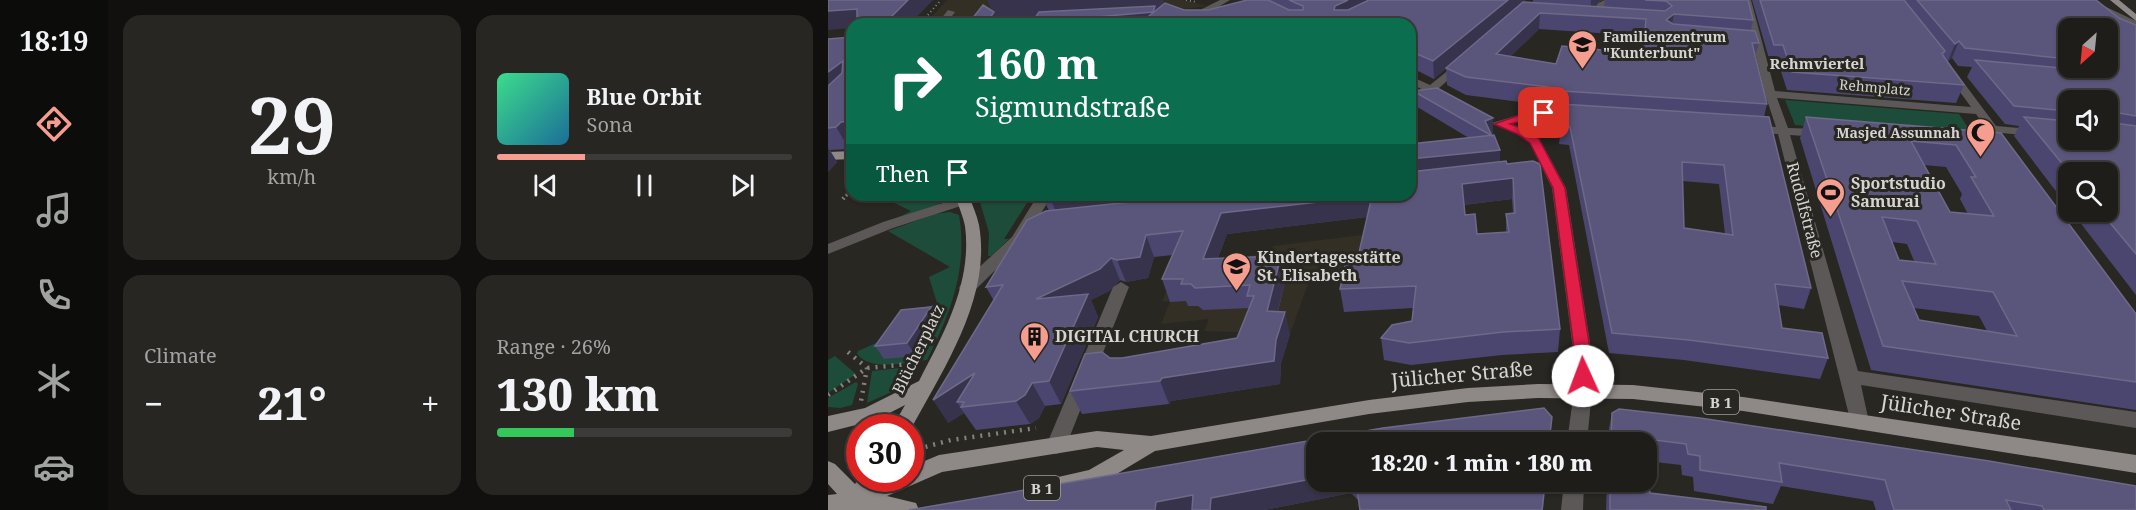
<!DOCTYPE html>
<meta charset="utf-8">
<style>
body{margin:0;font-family:"Noto Serif",serif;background:#272623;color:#f1f3f6;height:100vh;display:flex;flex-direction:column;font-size:22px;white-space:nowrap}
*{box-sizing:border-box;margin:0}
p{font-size:20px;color:#a1a2a2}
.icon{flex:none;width:33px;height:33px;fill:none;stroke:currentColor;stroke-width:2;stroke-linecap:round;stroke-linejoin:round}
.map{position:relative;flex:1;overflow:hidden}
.panel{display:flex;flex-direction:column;gap:15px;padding:15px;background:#11100e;width:720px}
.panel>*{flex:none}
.guide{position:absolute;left:18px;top:18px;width:570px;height:183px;border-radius:18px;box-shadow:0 2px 4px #0004,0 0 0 2px #3c3b39;background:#0b6e4f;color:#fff;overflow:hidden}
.needle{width:39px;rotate:207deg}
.tools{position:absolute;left:1230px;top:18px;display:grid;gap:12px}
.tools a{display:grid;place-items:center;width:60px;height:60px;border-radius:12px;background:#1f1d1a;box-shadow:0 2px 4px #0004,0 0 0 2px #3c3b39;font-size:30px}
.speed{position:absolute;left:18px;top:414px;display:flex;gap:12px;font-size:30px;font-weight:700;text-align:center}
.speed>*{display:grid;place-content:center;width:78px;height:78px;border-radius:50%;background:#1f1d1a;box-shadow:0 2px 4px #0004,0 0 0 2px #3c3b39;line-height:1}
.speed .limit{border:9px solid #d22;background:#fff;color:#111}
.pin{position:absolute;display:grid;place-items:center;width:51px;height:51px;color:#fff;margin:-26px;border-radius:12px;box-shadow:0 3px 9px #0006}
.me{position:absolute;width:66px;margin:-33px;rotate:358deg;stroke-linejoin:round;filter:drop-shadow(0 0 4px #0008)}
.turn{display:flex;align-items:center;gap:21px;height:126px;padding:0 30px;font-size:27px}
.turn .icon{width:78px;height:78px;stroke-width:2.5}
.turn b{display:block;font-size:42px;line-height:51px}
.then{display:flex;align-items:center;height:57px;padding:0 30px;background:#0003;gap:12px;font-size:22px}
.big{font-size:45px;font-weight:800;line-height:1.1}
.panel .card{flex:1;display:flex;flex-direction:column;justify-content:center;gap:9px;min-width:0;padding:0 21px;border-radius:18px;background:#272623}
.panel .dial{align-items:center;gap:0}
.dial b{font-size:78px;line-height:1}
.song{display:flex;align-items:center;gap:18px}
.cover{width:72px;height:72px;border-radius:9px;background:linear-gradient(135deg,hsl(150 70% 55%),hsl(200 70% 35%))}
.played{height:6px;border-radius:3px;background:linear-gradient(90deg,#f59d8e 30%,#3c3b39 30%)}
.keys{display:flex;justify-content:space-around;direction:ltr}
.heat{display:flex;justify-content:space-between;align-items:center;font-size:33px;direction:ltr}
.charge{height:9px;border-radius:4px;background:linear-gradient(90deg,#34c759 26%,#3c3b39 0)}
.panel .tiles{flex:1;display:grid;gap:15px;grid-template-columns:repeat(2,1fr)}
.trip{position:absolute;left:478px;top:432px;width:351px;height:60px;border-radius:18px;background:#1f1d1a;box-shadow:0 2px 4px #0004,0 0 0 2px #3c3b39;font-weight:800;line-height:60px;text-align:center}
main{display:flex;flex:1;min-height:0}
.tabs{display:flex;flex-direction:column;width:108px;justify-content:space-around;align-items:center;background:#0c0c0a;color:#a1a2a2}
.tabs .icon{width:42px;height:42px}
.tabs .selected{color:#f59d8e}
.tabs b{font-size:27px;color:#f1f3f6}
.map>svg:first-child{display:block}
</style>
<main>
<nav class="tabs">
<b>18:19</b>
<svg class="icon selected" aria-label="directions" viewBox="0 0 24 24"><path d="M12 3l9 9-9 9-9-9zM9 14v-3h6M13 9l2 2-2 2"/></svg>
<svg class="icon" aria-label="music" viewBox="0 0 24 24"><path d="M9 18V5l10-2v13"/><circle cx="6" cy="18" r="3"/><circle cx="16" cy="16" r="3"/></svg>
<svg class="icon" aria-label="phone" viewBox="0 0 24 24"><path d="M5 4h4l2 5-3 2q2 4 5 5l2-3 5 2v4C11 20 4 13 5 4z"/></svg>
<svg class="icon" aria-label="climate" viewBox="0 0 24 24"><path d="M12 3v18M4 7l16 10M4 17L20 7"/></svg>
<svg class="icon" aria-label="car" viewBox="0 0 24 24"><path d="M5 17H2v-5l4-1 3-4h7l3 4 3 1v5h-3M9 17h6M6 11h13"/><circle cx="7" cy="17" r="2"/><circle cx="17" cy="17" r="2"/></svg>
</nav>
<section class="panel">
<div class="tiles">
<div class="card dial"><b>29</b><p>km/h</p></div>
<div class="card">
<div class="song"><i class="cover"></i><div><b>Blue Orbit</b><p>Sona</p></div></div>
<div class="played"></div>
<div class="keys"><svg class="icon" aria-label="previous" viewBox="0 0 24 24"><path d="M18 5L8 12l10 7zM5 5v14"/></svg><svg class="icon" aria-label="pause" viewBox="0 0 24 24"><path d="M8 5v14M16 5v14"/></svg><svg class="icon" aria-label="next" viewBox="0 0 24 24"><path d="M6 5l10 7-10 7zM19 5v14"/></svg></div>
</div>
<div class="card"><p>Climate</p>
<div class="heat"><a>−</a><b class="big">21°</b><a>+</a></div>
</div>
<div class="card"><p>Range · 26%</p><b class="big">130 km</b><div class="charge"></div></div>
</div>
</section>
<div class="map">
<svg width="1308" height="510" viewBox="0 0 1308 510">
<rect width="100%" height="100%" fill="#292722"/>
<path fill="#332f25" d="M119,0H355L379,6L332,12L162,24H97Z
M542,234L533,279L481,281L462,334L376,331L381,319L333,324L342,302L334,301L342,283L344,266L444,253L445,246Z"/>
<path fill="#1d4d3a" d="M957,100L1131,114L1149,141L967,125Z
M50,195H123L110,205L69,218L83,211Z
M150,195H204L176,239H181L163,256H160L161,233Z
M122,212L131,215C140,267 123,313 99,360C79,362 43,372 29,354L30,351L59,338L89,311L109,303L101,277L122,267L60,231L107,214Z
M7,356L28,374L0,393V360Z
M90,366L70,389L39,403L44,371Z
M28,382L30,384L24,405L12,408L0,407V398Z"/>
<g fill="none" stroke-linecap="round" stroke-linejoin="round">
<path stroke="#84827e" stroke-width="2" stroke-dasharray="1 3" stroke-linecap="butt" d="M358,0L369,2
M92,24L113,0"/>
<path stroke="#84827e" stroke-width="3" stroke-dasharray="1.5 4" stroke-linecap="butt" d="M18,196L24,189"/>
<path stroke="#84827e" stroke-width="4" stroke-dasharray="1.5 4.5" stroke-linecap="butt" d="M15,199L19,194"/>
<path stroke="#84827e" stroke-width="4.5" stroke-dasharray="2 6" stroke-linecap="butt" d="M20,352L39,368L33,401
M0,395L39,368L91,363
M82,451L123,440L208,428
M21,466L32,463"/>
<path fill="#5b5857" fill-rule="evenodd" d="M392,0H402L380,13L369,24H360L374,9Z
M777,0H788L776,7L769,19H763L762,17L770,3Z
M915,0H923L947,91L1143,107L1118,73L1123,70L1127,71L1168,126L1240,132V139L1174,133L1182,152L1176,156L1170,152L1166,139L1148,114L949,98L960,128L993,129L999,133L993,137L962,135L1030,371L1308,412V428L1033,385L1041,422L1038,427L1031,430L1024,427L950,134L924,133L918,129L924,125L948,127L937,94Z
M1276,6L1308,21V27L1273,11L1272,9Z
M120,10L127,12L118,24H109Z
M633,60L637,61V65L610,89L623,96V100H615L603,94L582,100V94L595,90L582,83V76L602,85Z
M704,111L733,112L739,115L733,118L705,117L684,124L697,129L711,138L738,188L763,349L764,391L759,442H739L746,391L745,349L724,188L702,143L689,133L664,123Z
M210,195H224L195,243L145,292H133L131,288L133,284L184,237Z
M137,196L142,197L144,200L142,203L65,228L0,254V244L55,222Z
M293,282L301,287L238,446L235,452L228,454L221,452L218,446L285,287Z
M736,482H756L755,510H733Z"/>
<path fill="#8e8887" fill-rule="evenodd" d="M1282,0H1291L1308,14V21Z
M24,151V159L0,160V152Z
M127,195H141C144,205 149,215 151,225C164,298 115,369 82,431V428H64L77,405L48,420L0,432V416L37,408L91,381L95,373C119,328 144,279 137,226C135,216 130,205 127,195Z
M710,384L805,385L915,397L1308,455V473L915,411L805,399L710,398L640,402L541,414L327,451L272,484L224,495L217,492L213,486L217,480L261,470L296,450L269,447L114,472L59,496L88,503L91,510H0V495L9,494L0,484V461L7,464L27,484L32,477L51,480L82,478V467L111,455L269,431L323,436L541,400L640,388Z"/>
</g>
<path fill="#4b4670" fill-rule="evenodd" d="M160,0H335L334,5L356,10H380L448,4L441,0H698L695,2H705V0H776L772,1L767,7H776L777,0H920L925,20L923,30L931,43L927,56L939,104L936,117L983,288L976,309L950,305L954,328L1000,358L992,379L856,360L781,353L741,145L731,144L732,136L712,134L713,117L716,105L638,95L619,85L618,68L606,79L584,68L582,69V24L206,19L170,22L164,11ZM711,29L815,36L814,54L728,64L683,56ZM854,181L891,184L897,234L856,228Z
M924,0H1268L1291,18L1308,25V295L1244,212H1280L1240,172V207L1186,136L1191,126L1177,124L1139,77L1144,67L1130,66L1124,58L1120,61L1115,55L1136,85L1128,103L959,90L950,62H942ZM1240,28L1280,68H1240ZM1240,100L1280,140H1240Z
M24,37V145L21,149L2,150L9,162L0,172V39Z
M585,91L665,118V133L663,134L672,162L678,161L732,329L730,352L674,355L583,365L556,360L553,338L584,321L585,308L516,312L512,289L521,261L530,257L539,217L399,234L390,258L453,256L458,278L450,312L462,334L453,363L452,384L343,401L341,404L254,414L242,391L282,358H294L409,338L422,308L375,310L370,306H360L358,301L342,302L334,279L345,255L326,257L320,278L298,282L292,280L281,291L263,300L270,317L233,404L217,406L211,418L202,424L148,430L136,413L120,423L166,301L158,287L221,211L214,195H582L641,138L586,105ZM684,199L685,213L678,214V232L649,234L637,215L636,205Z
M978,117L1173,133L1308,314V410L1043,370L972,138ZM1096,165L1118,167L1134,194L1132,199L1140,214L1122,212ZM1064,242L1079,244L1086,261L1071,260ZM1086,308L1151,316L1159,331L1091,320Z
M103,307L111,320L88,356L56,359L47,346Z
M716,408L724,417L722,442H489V482H718L715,510H532L531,501L523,493L437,510H81L555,428Z
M784,413L1308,510H1048L1045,501L953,486L945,504L866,491L865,477L854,475L853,465L827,462L824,475L819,474V442H780V434Z
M779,482H817V485L822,493L938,510H778Z"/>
<path fill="#37334d" d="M80,0H105L82,24H56Z
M160,0H335L329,24H221L223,21L325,11L170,22L171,24H158L165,14Z
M520,0H553L509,22L506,10L507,6Z
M680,0H698L606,79L605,61Z
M763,0H776L772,1L762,12Z
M29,9L37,24H24V28L0,30V11Z
M712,13L711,29L668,71V54Z
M846,14L843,30L838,20Z
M1131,41L1124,58L1120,61L1127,44Z
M582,51H583L584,68L582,69Z
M15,61L24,78L0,101V72Z
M665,118V133L661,135L657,121Z
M24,121V145L21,149L8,127L13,122Z
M0,148L9,162L0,172Z
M672,150V170L582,180V159Z
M685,178L684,199L635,205L634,184Z
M252,195H447L231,219L222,198Z
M544,196L546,216L399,234L381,281L375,259L393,213Z
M318,235L326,257L320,278L298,282L289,260Z
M453,256L458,278L444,334L439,311Z
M283,258L292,280L281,291L263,300L270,317L233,404L221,381L208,299Z
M103,307L111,320L88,356L79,343Z
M457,312L462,334L453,363L452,384L343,401L341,404L332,381L334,378L448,340Z
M147,373L129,402L136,413L120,423L105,400Z
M204,383L217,406L211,418L202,424L188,401Z
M489,478V482H521L523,493L437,510H382L383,498Z
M365,495L371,510H327L328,502Z"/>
<path fill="#5a557b" stroke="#6e6988" stroke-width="1.5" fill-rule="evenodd" d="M0,0H80L56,24H29V9L0,11Z
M419,0H440L461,10H475V6L461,0H520L507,6L506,10H520L541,0H680L605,61L582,51V24H311L337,3L356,10H380Z
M817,0H920L925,20L846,14L838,20L845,24L927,31L931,43H924L939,104L719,90L720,87L638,77L618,68L695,2L837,11L844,6L838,1ZM712,13L818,19L815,54L734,46L728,64L668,54Z
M932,0H1076L1117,51L1114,54L1136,85L964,72L955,45H946Z
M1089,0H1268L1291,18L1308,25V116L1291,113L1286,123L1308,126V254L1273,212H1280V172H1241L1196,117L1240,121V140H1280V100H1240V111L1186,106L1147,60L1254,70L1260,68H1280V28H1240V59L1137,48L1131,41L1127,44Z
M155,5L166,12L158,24H140Z
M327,6L325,12L223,21L221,24H203L211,12Z
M91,22L89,24H70Z
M24,37V93L20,97H24V121L13,122L8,127L0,128V86L14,73L15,61L0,72V39Z
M609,88L665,118L657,121L664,136L585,91Z
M716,103L941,117L983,288L947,284L954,328L994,333L1000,358L861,340L784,333L742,127L733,126L734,118L713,117ZM854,162L896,165L905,235L856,228Z
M978,117L1173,133L1308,314V382L1055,346ZM1083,141L1128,145L1148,177H1143L1166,216L1122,212ZM1054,217L1089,221L1108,264L1071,260ZM1074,281L1165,292L1189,336L1091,320Z
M666,135L672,150L582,159V144Z
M678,161L679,164L705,161L712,164L732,329L675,332L581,343L553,338L564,325L584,321L588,286L512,289L518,261H521L523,257H530L544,196L393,213L375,259L453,256L439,311L457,312L448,340L446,361L334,378L332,381L242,391L257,354L274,352L282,358H294L409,338L426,296H419L422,285L367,288L363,284H353L355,279H334L355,231L318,235L312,257L289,260L283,258L272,269L208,299L260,294L221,381L204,383L197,395L188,401L133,407L136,402H129L147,373L105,400L175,285L158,287L199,220L218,211L368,195H582V172ZM685,178L687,213L678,214L681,232L649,234L647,214L637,215L634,184Z
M216,195H252L222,198Z
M103,307L79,343L47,346L73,310Z
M716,408L724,417L721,442H489V478L383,498L382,510H364L365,495L328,502L327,510H81L555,428Z
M791,409L872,418L1161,461L1308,486V510H1216L1214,506L1178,500L1183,510H1066L1057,480L951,463L954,482L872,470V456L860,454L858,444L827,440L829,454L819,452V442H783L784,413Z
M528,482H717L714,510H532Z
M782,482H817V485H821L822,493L938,507V510H782Z"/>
<path fill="#e11d48" stroke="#92132f" stroke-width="1.5" d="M716,110L721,113L720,115L682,124L696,129L711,139L737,188L762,349L763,376L755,382L747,376L746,349L725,188L702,143L689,134L666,124L701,112Z"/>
<defs>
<symbol id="school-pin" viewBox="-11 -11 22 30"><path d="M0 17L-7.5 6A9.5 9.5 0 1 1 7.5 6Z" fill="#f59d8e" stroke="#292722"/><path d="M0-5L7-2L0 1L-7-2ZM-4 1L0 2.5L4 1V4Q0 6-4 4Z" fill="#111"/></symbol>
<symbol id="mosque-pin" viewBox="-11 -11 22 30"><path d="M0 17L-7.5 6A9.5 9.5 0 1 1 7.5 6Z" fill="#f59d8e" stroke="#292722"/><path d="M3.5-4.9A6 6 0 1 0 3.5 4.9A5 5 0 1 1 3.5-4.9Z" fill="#111"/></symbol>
<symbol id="stadium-pin" viewBox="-11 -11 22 30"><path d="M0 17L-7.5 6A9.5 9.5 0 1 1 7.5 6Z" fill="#f59d8e" stroke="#292722"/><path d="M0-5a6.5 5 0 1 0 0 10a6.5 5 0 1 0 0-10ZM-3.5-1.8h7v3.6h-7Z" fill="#111"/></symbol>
<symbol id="building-pin" viewBox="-11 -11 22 30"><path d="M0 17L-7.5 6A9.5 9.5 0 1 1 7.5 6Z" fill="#f59d8e" stroke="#292722"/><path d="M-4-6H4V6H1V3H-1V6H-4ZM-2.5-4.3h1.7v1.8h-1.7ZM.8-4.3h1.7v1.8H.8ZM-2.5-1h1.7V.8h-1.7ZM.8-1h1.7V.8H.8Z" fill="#111"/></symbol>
</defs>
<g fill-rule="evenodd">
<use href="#school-pin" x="738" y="28" width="33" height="45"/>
<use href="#mosque-pin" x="1136" y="116" width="33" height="45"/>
<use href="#stadium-pin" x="986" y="176" width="33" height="45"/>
<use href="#school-pin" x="392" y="250" width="33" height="45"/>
<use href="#building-pin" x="190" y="320" width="33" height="45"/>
</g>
<g text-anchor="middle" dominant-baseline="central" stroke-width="6" stroke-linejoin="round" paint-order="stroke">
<g font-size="14" font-weight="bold" fill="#d6d4d1" stroke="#292722" text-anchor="start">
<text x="775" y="36">Familienzentrum<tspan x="775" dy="16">"Kunterbunt"</tspan></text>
<text x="1132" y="132" text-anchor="end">Masjed Assunnah</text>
</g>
<g font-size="14" fill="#d6d4d1" stroke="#292722">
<text transform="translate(1047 87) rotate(5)">Rehmplatz</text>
</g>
<g font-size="15" font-weight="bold" fill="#d6d4d1" stroke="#292722">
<text x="989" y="63">Rehmviertel</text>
</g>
<g fill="#292722" stroke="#a2a09c" stroke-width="1.5">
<rect x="875" y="390" width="36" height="24" rx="4.5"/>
<rect x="196" y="476" width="36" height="24" rx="4.5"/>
</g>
<g font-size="15" font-weight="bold" fill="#d6d4d1">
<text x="893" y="402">B 1</text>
<text x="214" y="488">B 1</text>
</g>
<g font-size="16" font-weight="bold" fill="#d6d4d1" stroke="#292722" text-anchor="start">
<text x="1023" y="183">Sportstudio<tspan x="1023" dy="18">Samurai</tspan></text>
<text x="429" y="257">Kindertagesstätte<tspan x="429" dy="18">St. Elisabeth</tspan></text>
<text x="227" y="336">DIGITAL CHURCH</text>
</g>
<g font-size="16" fill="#d6d4d1" stroke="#292722">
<text transform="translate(977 210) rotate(75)">Rudolfstraße</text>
<text transform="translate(90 349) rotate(-64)">Blücherplatz</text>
</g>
<g font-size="20" fill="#d6d4d1" stroke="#292722">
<text transform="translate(634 374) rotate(-5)">Jülicher Straße</text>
<text transform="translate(1123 412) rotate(9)">Jülicher Straße</text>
</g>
</g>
</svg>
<div class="tools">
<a><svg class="needle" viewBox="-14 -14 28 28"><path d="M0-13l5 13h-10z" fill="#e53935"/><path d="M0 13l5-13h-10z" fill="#a1a2a2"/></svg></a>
<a><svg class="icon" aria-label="sound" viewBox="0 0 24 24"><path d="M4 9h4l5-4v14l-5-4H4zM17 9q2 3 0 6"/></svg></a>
<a><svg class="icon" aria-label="search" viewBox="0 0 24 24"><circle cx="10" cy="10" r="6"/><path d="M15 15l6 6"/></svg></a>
</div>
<div class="speed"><div class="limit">30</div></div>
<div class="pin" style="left:716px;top:113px;background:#d93025"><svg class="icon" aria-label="arrive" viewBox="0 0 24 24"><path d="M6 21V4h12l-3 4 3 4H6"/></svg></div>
<svg class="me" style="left:755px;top:376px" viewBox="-20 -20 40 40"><circle r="19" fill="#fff"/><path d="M0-13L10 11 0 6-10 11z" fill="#e11d48"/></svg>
<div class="trip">18:20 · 1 min · 180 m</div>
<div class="guide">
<div class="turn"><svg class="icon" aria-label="right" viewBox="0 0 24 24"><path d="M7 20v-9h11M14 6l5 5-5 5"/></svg><div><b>160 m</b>Sigmundstraße</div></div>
<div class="then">Then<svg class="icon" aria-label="arrive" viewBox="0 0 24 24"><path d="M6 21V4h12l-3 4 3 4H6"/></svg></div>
</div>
</div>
</main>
